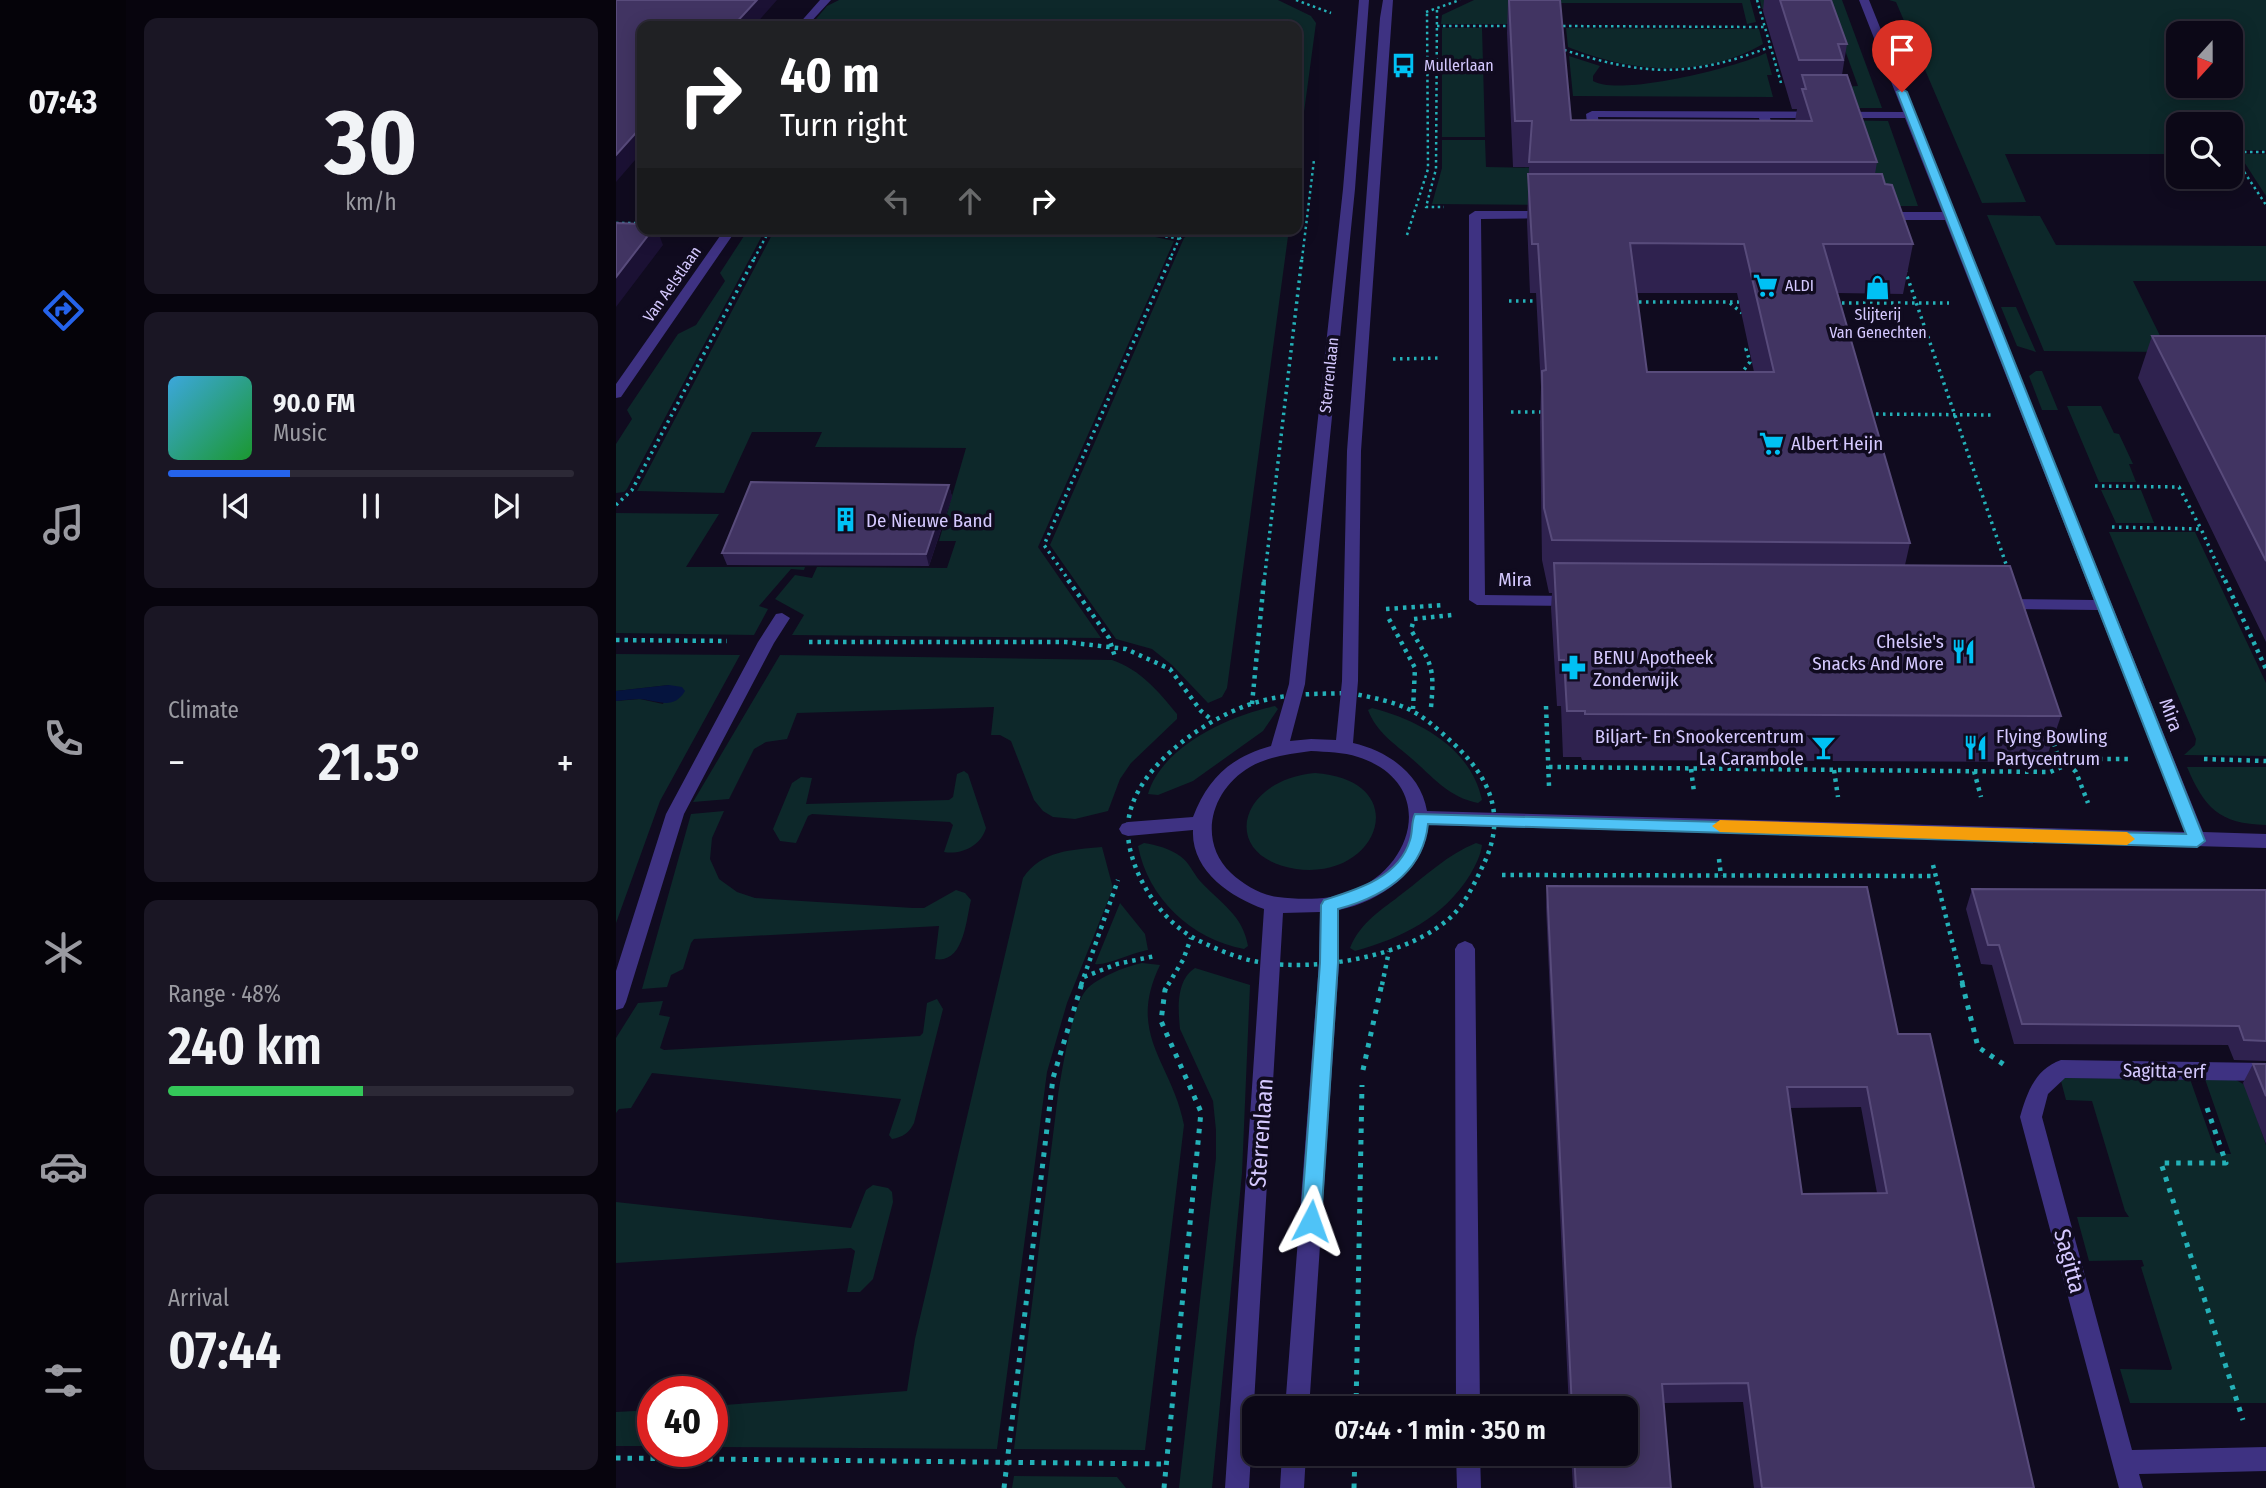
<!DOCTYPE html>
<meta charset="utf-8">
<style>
body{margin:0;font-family:"Fira Sans Condensed",sans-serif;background:#1a1624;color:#f1f3f6;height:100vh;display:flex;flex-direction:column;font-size:26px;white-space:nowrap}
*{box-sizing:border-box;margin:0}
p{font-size:23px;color:#9a9aa1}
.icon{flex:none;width:38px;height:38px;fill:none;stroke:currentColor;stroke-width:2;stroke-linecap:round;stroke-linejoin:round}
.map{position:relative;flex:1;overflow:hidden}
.details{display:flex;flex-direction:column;gap:18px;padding:18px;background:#07040d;width:490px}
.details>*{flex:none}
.hud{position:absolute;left:21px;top:21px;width:665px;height:214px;border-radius:14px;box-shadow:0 4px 18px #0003,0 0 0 2px #2c2936;background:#202124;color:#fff;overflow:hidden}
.needle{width:46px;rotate:201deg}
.buttons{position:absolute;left:1550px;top:21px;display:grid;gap:14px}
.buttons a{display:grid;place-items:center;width:77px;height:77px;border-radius:14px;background:#0c0817;box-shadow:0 4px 18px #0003,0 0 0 2px #2c2936;font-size:35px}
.speed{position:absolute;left:21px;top:1376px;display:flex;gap:14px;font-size:35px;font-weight:700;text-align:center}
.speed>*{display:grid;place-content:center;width:91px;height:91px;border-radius:50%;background:#0c0817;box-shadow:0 4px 18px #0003,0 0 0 2px #2c2936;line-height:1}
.speed .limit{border:10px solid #d22;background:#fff;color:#111}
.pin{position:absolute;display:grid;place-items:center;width:60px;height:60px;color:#fff;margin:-72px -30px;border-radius:50% 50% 50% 0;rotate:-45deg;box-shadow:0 0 7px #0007}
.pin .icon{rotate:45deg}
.me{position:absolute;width:77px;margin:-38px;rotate:4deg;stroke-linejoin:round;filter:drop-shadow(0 0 5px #0008)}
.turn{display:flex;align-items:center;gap:24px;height:147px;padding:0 28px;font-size:32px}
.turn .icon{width:91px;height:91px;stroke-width:2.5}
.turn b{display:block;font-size:49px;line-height:60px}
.lanes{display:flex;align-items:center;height:66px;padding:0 28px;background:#0003;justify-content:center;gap:35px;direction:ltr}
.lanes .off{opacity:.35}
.big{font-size:52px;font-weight:600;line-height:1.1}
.details .card{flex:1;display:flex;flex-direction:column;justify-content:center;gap:10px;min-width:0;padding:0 24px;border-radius:14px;background:#1a1624}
.details .dial{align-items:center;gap:0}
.dial b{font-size:91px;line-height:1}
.song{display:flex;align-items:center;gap:21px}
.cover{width:84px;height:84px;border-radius:10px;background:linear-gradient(135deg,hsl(200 70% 55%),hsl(130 70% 35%))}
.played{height:7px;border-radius:4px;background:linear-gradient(90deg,#2563eb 30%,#2c2936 30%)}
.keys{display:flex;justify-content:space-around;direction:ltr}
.heat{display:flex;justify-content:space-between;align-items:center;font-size:38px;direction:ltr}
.charge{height:10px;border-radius:5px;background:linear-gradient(90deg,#34c759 48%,#2c2936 0)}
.trip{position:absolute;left:626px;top:1396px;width:396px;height:70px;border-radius:14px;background:#0c0817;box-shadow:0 4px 18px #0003,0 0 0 2px #2c2936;font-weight:600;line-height:70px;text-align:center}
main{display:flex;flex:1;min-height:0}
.tab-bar{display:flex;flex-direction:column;width:126px;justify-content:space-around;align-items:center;background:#050309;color:#9a9aa1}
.tab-bar .icon{width:49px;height:49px}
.tab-bar .current{color:#2563eb}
.tab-bar b{font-size:32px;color:#f1f3f6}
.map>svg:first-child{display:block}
</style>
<main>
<nav class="tab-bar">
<b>07:43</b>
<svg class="icon current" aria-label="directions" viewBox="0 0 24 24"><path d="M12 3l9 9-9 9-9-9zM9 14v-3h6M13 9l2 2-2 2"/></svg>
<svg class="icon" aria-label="music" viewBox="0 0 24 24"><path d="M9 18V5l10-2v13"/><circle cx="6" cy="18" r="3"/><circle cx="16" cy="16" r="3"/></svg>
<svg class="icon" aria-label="phone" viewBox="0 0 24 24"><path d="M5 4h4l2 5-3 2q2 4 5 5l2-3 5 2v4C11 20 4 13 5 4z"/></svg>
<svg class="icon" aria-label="climate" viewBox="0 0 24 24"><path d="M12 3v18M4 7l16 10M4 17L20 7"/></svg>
<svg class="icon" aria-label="car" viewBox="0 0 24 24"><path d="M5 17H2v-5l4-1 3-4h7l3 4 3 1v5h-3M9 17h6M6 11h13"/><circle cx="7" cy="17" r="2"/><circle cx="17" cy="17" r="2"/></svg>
<svg class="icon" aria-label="filters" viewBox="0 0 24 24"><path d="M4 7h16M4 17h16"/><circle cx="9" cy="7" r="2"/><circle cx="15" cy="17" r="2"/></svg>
</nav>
<section class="details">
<div class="card dial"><b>30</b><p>km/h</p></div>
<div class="card">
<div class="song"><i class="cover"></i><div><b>90.0 FM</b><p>Music</p></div></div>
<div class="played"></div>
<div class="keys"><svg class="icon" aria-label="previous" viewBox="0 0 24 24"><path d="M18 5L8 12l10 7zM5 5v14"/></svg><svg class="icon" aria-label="pause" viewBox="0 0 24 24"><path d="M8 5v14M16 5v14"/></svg><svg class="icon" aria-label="next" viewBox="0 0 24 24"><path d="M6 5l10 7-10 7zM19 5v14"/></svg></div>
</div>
<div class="card"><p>Climate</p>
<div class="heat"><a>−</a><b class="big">21.5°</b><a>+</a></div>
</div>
<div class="card"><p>Range · 48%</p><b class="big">240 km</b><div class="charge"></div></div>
<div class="card"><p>Arrival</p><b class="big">07:44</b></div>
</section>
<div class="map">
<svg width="1650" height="1488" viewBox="0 0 1650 1488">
<rect width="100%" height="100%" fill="#100b1f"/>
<path fill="#0d282a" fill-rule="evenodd" d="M223,0H662L695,16L700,23L681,164V26H194L211,6Z
M858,0H1134L1140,22L1131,24L1126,3H907V24H825L826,15Z
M1144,0H1226L1266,108H1239L1226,87L1242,86L1214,9H1146Z
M1273,0H1650V150H1615V124H1563V154H1389L1410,202L1366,203L1280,2ZM1563,33H1615V86H1563Z
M826,28H866L869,137H826Z
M950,28L1143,29L1147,44C1088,78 1018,73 957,49L952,47Z
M1150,53L1156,75H1151L1157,97L957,96L953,56L984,66L977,76V81C1003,97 1122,67 1150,53Z
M1210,120L1272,121L1302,206H1179Z
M826,140H869L870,167L933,168L935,205L816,204L826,168Z
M1623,154H1650V196Z
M1371,215L1424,216L1440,245L1650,246V281H1517L1552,352L1428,351Z
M183,229H502L558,241L422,547L485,638L176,635L188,615L159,599L179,575L196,578L201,567L331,568L340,541H323L350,448L199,447L206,432H136L108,493L21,491L158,231Z
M583,229H673L611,688L606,697L592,703L556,665L536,649L500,639L434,545L568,238Z
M148,232L11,489L8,492L0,493V444L16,419L11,410L62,334L80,325L109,281L104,273L128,236Z
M1385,307H1400L1420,352L1401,346Z
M1420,371H1426L1442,410H1426L1413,376Z
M1451,406H1485L1498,433L1503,434L1517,464H1513L1520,482H1483Z
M1485,490H1525L1538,523H1500Z
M0,513L103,514L70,567H189L188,570L175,569L143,606L152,609L138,635L0,633Z
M1493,532H1579L1650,683V756L1568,755L1579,745L1580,739Z
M0,654L124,655L44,801L0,923V701L24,699L47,704L53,685L0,691Z
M164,655L496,660C525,670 542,691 561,714V719L515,763L504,779L492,811L459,819L437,817L427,811L418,800L395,741L384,735H375L378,707L181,713L171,739L150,742L138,749L113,799L77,802Z
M659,706L662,709L647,731L577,781L542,795L532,794C546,746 614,715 659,706Z
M756,708C803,720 855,748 866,800L862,803C832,797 817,777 795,758C778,743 761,733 752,710Z
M1571,767H1650V825C1603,824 1588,807 1571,767Z
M348,771L352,774L370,828C365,846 345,855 328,852L337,825L334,822L196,814L192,816L180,843L164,841L157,829L176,783L185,777L196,778L190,804L333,800L337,797L341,774Z
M699,773C799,780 764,881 680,869C603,857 621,780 699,773Z
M108,811L96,838L94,859L103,879L121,892L139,898L297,908H308L340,890L349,893L355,900C350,920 348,964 319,959L323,926L78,939L75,943L67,969L55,975L51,987L26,989L75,814Z
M528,843C540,845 553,848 564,856C573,862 577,873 584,881C604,903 627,915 632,946L628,949C575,939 532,898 522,846Z
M860,843L866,845C865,855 859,866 854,875C827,918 786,938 739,951L734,948C745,921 766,910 787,893C812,874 831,855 860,843Z
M486,847L497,888L451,1003L431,1072L381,1449L96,1447V1406L291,1391L299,1339L407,878C426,850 455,850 486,847Z
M504,903L529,934L532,950C518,952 490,966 479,964Z
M526,963L544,965C510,1035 556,1062 568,1125L529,1450L398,1449L442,1095C446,1071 455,1012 468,993C476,979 511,966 526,963Z
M579,968L634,985L626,1173L596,1488H563L600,1158V1130L597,1101L564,1029C562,1009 560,980 579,968Z
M321,999L327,1009L298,1123C293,1133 287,1137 276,1139L273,1135L285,1099L36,1073L15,1108L3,1109L0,1113V1038L22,1003L47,1001L43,1015L54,1017L44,1048L48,1050L304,1036L307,1033L311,1003Z
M1448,1078L1574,1079L1600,1153L1615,1154L1589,1079L1620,1080L1629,1085L1650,1145V1403H1514L1504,1369L1555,1370L1556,1368L1525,1267L1528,1266L1526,1260L1473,1261L1461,1217H1513L1509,1211L1476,1101L1450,1100L1445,1081Z
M257,1185L272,1188L276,1192L277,1202L257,1279L244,1292H231L239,1251L235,1248L0,1263V1202L235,1228L250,1190Z
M37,1410V1446H0V1412Z
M398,1476L501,1477L510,1488H396Z"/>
<path fill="#05143e" d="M53,685L66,687L69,691C57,711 42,700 23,699C16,699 8,700 0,701V691Z"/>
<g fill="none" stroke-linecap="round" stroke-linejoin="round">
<path stroke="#24b1b8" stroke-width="2.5" stroke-dasharray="2.5 3.5" stroke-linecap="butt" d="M680,0L715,13
M1141,0L1165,83
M821,10L820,169L810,207H828
M810,12L844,0
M821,26H897
M941,26L1148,27
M948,50C1030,76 1073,78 1154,47
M1615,152L1650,205
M1616,152H1650
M681,168L686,164
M0,223H26
M514,229L563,239L554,259
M791,235L812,169L811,12
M563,239L580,229
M138,259L154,229
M686,259L698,160"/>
<path stroke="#24b1b8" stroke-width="3.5" stroke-dasharray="2.5 4.5" stroke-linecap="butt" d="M1289,270L1392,570
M893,301H920
M1016,302H1123
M1114,303L1126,313
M1219,303H1333
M777,359L825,358
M1124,375L1134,362L1130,349L1133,346
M895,412H926
M1253,414L1377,415
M1479,486L1563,487L1585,529
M0,505L16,490L139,257
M1496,527L1585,529L1609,582
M454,582L428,545L555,257
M648,582L686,257"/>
<path stroke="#24b1b8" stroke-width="4.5" stroke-dasharray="3.5 5" stroke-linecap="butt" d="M452,580L493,638L499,657
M1609,580L1650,669
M770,609L827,605
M773,619L799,668L797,709
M0,640L111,641
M193,642H450L510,649L554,669L585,711L596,720
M734,693C789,704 799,707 840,746C874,779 889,814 870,859C861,878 852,899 838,914C795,957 700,972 643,962C624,959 605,951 588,943C557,930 534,901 521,871C515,855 511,842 512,825C515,768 594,714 645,701C674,693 704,694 734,693Z
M636,704L648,580
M930,706L933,786
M815,707C819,666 815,664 795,630L798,619L836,615
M1435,735L1441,753L1460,772L1472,803
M1588,759L1650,761
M933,767L1434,772L1465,759H1513
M1075,769L1078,792
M1218,770L1222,797
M1358,771L1365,797
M1103,859L1105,876
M1317,865L1347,985
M886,875L1319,876
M468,977L501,964L539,956
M465,985L502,880
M552,985L567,960L575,938
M766,985L773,951"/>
<path stroke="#24b1b8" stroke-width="5" stroke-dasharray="4.5 7" stroke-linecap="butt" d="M1346,983L1362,1047L1393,1068
M747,1070L766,983
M1591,1108L1610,1163H1545L1627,1420
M740,1409L746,1085
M0,1458L551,1464
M388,1488L437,1078L466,983
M548,1488L585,1112L545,1021L549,990L553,983
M738,1488L739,1454"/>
<path fill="#3e3282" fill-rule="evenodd" d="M204,0H215L191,26H181Z
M743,0H753L739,189L689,684L674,741L695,739L720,740L726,681L731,451L764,18L767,0H777L745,451L742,681L737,743C772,751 805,774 811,811L1569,832L1482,610L1384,609L1376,604L1384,599L1478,600L1329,220H1264L1258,216L1264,212H1326L1289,118H1154L1162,144L1156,147L1150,144L1143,118L982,117L985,142L979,145L973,142L970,114L976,111L1287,112L1243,0H1253L1587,832L1650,834V848L812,825C809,871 765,901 723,910V963L693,1409H669L703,963L704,912L667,913L633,1488H609L648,909C615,897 575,871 577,830L512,836L506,834L503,829L506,824L512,822L577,817C592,778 615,757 655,746L673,684L727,189ZM695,751C711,752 727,752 742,757C820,782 801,866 735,892C714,900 684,900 662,897C645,895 628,885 615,873C581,840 595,790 634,767C653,756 674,754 695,751Z
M935,211L941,215L939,218L865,219L869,595L957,596L965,601L957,606L861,605L853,600V215L859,211Z
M99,229H111L116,236L5,397L0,398V384L104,236Z
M166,613L174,618L158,643L68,814L10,1002L7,1008L0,1010V971L50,814L142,642L160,614Z
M849,941L856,944L859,949L864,1409H840L839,949L842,944Z
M1445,1060L1650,1063V1081L1449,1078L1432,1094L1426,1117L1516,1450L1650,1447V1471L1523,1474L1527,1488H1503L1404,1117C1411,1093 1419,1069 1445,1060Z
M666,1454H690L688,1488H664Z
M840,1454H864L865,1488H841Z"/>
</g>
<path fill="#2f224f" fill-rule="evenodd" d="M892,0H944L955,120L1179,121L1181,109H1176L1147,11L1148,0H1215L1231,44L1226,75L1261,162L1259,174L1269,184L1297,244L1287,294L1221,293L1294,543L1289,565L1445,716L1429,762L966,760L965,757H947L945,706H941L935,608L936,593H933L926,560L924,422L925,387L920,293H914L911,222L913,167H897L891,33ZM1020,293H1121L1138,372H1031Z
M1536,336H1650V642L1522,378Z
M333,485L336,497L313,566L111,565L106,553Z
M931,886L1282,1034L1418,1488H1138L1127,1402L1048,1403L1055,1488H957L955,1454H1010V1409H953L930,907ZM1245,1107L1261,1193L1186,1194L1174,1108Z
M1356,889L1650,890V1061L1618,1060L1612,1045L1398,1044L1376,965L1365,964L1350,909Z
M1637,1064H1650V1144L1627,1083Z"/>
<path fill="#1b1134" d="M141,0H161L138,26H117Z
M26,126V152L0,182V155Z
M37,229H41L47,245L0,307V277Z
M333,485L336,497L313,566L310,554Z"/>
<path fill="#413462" stroke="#584b7b" stroke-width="2" fill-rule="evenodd" d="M0,0H141L117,26H26V126L0,155Z
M893,0H944L955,120L1196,121L1186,89H1190L1186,75H1231L1261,162H913L916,121H899Z
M1164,0H1215L1231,44H1222L1227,60H1183Z
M912,174H1266L1269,184L1276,185L1297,244H1207L1294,543L936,540L928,508L926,371L930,370L922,244H916ZM1014,243L1128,244L1158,372H1031Z
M0,223L26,224V229H37L0,277Z
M1536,336H1650V561Z
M135,482L333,485L310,554L106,553Z
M938,563L1394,566L1445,716L969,714V711H951L948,660H943Z
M931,886L1251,887L1282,1034H1314L1418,1488H1146L1132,1383L1046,1384L1055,1488H960L958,1454H1010V1409H956ZM1171,1087H1251L1271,1193L1186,1194Z
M1356,889L1650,890V1041L1628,1040L1623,1026L1406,1024L1383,945H1372Z
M1637,1064H1650V1096Z"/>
<path fill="#4fc3f7" stroke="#337fa1" stroke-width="2" d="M1286,89L1291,92L1589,841L1581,847L812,824C807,873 766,897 722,909V963L705,1221L702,1227L695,1230L688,1227L685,1221L704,963L705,905L708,900C740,890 783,878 794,840C797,831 795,822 799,814L1570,834L1281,92Z"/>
<path fill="#f59e0b" d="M1104,820L1511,832L1519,839L1511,845L1104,832L1096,826Z"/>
<defs>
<symbol id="bus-bare" viewBox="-9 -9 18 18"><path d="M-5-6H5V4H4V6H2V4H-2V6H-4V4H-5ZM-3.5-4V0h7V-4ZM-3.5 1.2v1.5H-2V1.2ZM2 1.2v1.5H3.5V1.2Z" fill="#00c1f4" stroke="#100b1f" stroke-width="2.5" paint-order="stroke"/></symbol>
<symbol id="supermarket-bare" viewBox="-9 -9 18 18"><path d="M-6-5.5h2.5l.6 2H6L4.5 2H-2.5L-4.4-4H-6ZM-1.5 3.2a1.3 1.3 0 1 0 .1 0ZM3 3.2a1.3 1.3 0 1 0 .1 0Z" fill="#00c1f4" stroke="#100b1f" stroke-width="2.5" paint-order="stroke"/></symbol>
<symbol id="shop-bare" viewBox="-9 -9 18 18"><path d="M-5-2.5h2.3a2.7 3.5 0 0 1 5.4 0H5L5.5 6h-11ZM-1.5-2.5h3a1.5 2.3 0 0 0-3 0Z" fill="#00c1f4" stroke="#100b1f" stroke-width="2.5" paint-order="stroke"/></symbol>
<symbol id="building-bare" viewBox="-9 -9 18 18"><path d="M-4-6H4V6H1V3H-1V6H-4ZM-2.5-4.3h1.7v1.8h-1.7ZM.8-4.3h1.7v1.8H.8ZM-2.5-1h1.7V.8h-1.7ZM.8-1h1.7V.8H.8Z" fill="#00c1f4" stroke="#100b1f" stroke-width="2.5" paint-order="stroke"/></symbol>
<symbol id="restaurant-bare" viewBox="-9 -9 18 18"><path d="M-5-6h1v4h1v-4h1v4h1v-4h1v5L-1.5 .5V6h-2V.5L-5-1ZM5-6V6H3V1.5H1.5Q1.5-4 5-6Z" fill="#00c1f4" stroke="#100b1f" stroke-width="2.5" paint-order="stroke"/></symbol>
<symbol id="pharmacy-bare" viewBox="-9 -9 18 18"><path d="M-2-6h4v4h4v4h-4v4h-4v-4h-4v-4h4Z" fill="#00c1f4" stroke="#100b1f" stroke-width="2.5" paint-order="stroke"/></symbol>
<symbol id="bar-bare" viewBox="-9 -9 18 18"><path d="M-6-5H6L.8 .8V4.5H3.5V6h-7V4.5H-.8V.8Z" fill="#00c1f4" stroke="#100b1f" stroke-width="2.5" paint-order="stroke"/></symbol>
</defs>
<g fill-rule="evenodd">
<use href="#bus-bare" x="770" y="48" width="35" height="35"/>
<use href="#supermarket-bare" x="1132" y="268" width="35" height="35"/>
<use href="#shop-bare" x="1244" y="270" width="35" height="35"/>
<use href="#supermarket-bare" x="1138" y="426" width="35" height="35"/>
<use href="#building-bare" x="212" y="502" width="35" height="35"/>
<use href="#restaurant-bare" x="1330" y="634" width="35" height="35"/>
<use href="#pharmacy-bare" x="940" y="650" width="35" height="35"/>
<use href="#bar-bare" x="1190" y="730" width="35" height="35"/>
<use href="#restaurant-bare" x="1342" y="730" width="35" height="35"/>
</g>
<g text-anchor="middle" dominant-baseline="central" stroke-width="7" stroke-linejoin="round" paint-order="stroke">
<g font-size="16" fill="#d5c9ff" stroke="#100b1f" text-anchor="start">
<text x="808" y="65">Mullerlaan</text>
<text x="1169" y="285">ALDI</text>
<text x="1262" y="314" text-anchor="middle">Slijterij<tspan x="1262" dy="18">Van Genechten</tspan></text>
</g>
<g font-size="16" fill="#d5c9ff" stroke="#100b1f">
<text transform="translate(56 284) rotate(-55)">Van Aelstlaan</text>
<text transform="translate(713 375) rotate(-84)">Sterrenlaan</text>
</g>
<g font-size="19" fill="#d5c9ff" stroke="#100b1f" text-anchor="start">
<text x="1175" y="443">Albert Heijn</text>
<text x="250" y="520">De Nieuwe Band</text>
<text x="1328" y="641" text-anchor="end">Chelsie's<tspan x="1328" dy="22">Snacks And More</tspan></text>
<text x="977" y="657">BENU Apotheek<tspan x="977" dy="22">Zonderwijk</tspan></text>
<text x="1188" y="736" text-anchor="end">Biljart- En Snookercentrum<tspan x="1188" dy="22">La Carambole</tspan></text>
<text x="1380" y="736">Flying Bowling<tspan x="1380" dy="22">Partycentrum</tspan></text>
</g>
<g font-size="19" fill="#d5c9ff" stroke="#100b1f">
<text x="899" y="579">Mira</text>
<text transform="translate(1555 715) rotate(69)">Mira</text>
<text transform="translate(1548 1071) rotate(1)">Sagitta-erf</text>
</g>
<g font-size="23" fill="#d5c9ff" stroke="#100b1f">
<text transform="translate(645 1133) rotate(-86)">Sterrenlaan</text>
<text transform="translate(1454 1261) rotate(75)">Sagitta</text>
</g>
</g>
</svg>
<div class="buttons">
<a><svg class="needle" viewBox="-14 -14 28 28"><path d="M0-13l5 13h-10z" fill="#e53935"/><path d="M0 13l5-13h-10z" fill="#9a9aa1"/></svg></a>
<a><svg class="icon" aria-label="search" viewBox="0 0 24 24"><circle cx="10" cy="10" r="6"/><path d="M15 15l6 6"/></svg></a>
</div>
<div class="speed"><div class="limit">40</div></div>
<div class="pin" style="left:1286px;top:92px;background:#d93025"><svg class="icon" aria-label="arrive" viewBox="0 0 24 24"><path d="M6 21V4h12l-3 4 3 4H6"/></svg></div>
<svg class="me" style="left:695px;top:1221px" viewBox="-20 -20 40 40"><path d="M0-17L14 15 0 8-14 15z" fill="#4fc3f7" stroke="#fff" stroke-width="4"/></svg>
<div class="trip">07:44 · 1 min · 350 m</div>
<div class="hud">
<div class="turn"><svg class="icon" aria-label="right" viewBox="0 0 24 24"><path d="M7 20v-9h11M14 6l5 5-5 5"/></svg><div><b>40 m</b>Turn right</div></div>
<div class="lanes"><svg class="icon off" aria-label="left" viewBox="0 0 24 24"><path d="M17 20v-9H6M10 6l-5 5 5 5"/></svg><svg class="icon off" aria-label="ahead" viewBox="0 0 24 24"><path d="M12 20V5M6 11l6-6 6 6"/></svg><svg class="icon" aria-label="right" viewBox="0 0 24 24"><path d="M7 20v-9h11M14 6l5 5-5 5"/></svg></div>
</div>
</div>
</main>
